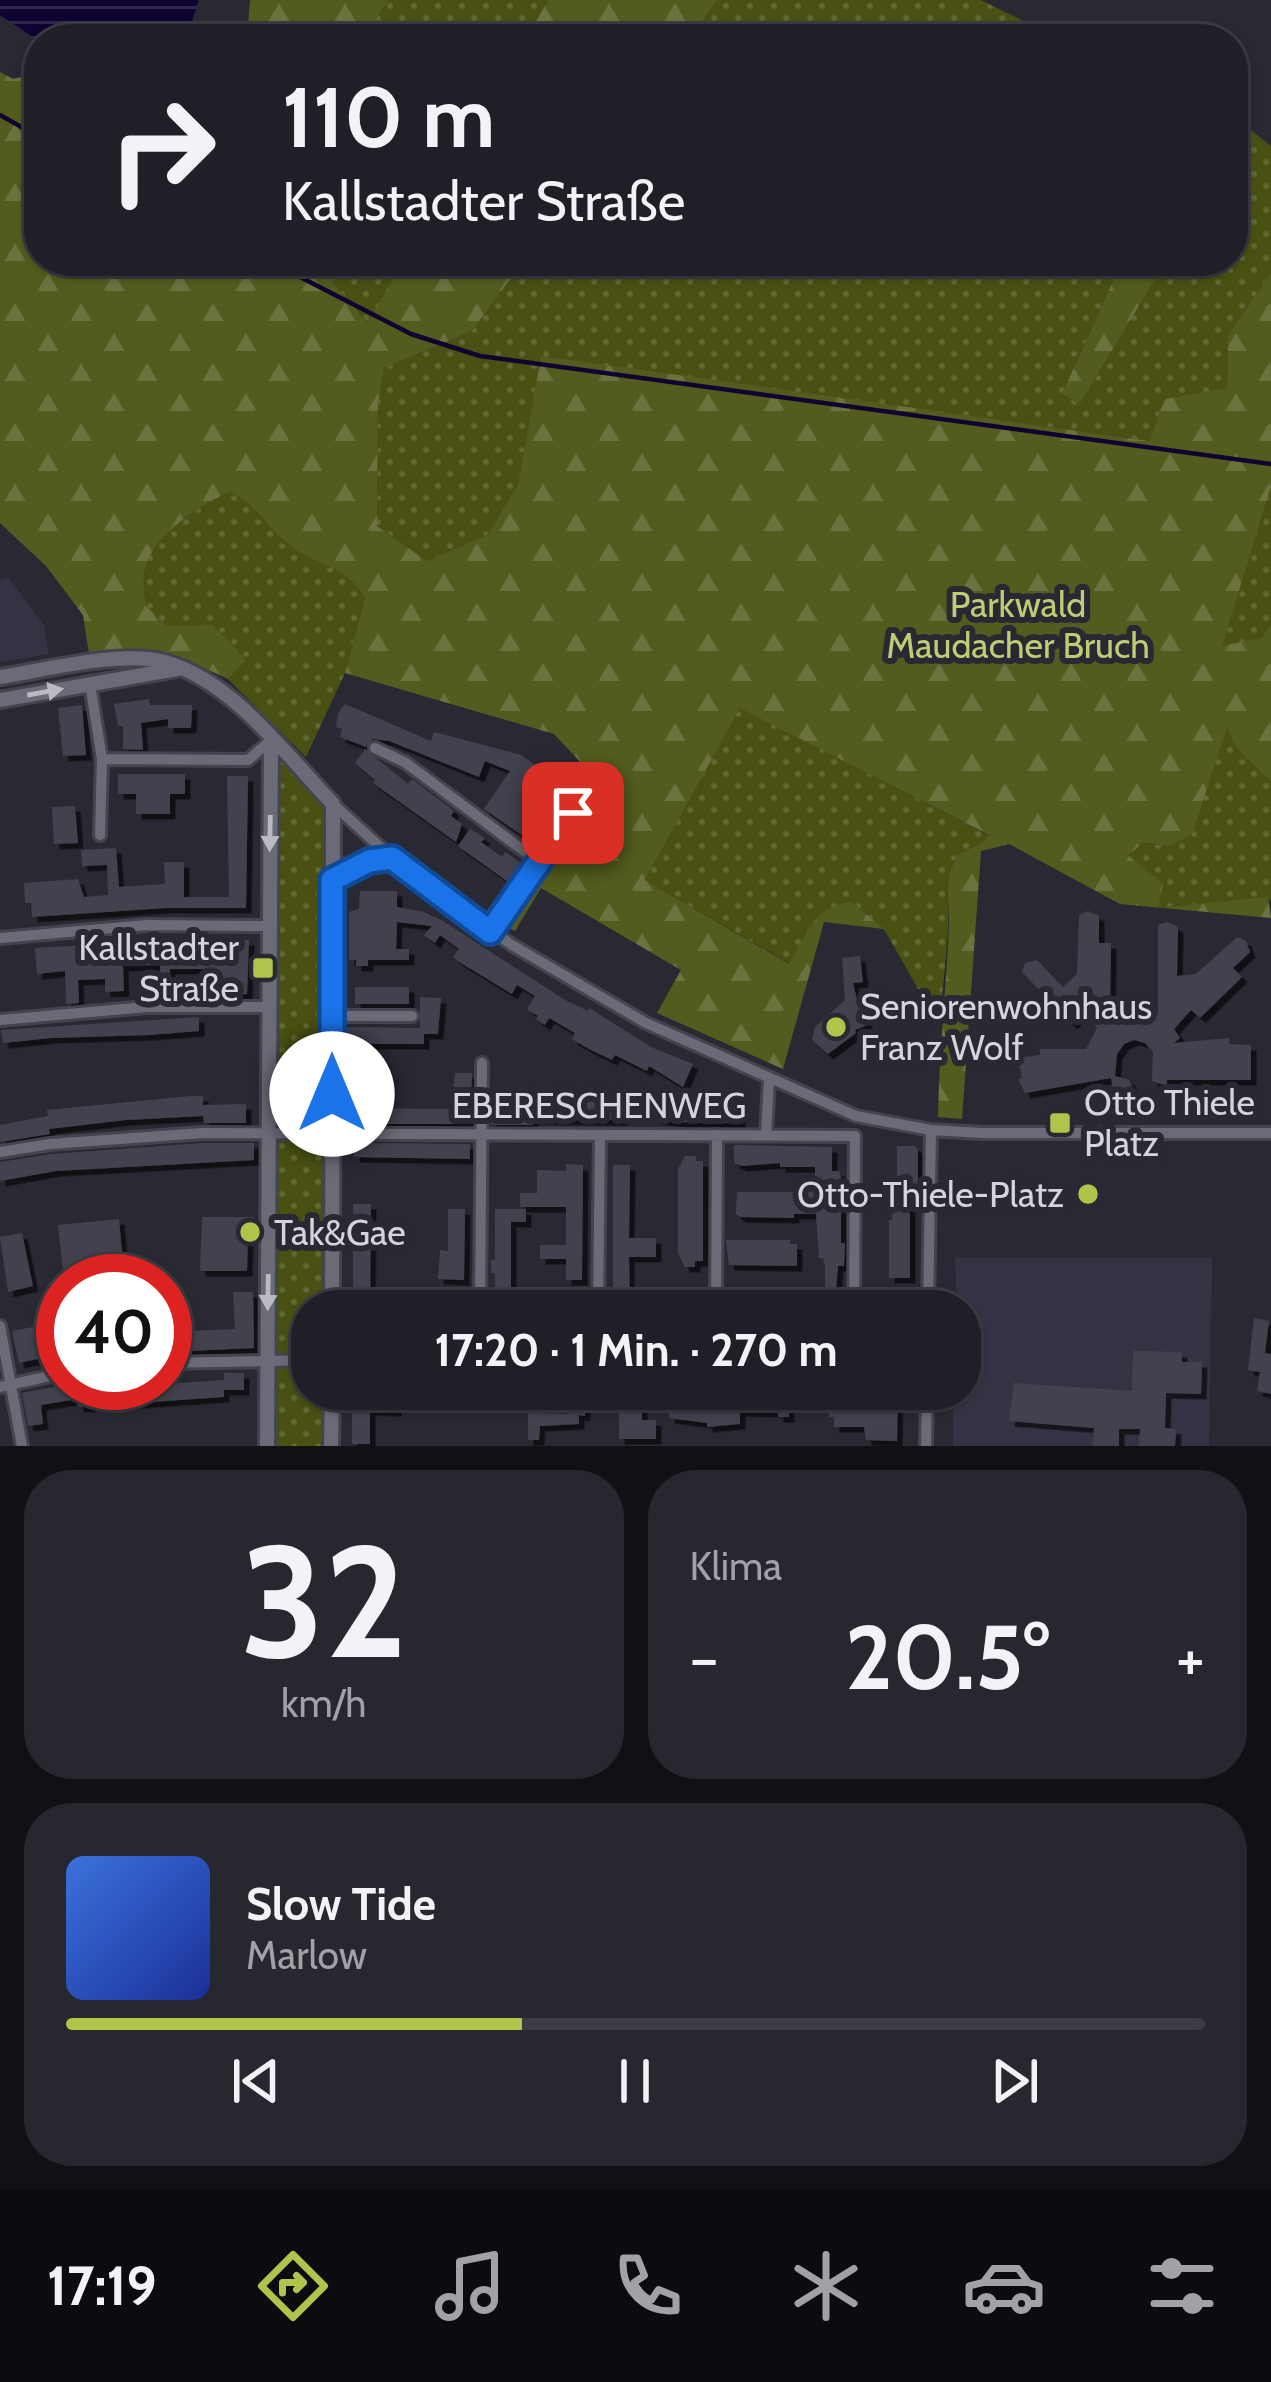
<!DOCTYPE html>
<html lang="de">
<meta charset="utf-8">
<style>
body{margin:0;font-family:Cabin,sans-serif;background:#27272f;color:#f1f3f6;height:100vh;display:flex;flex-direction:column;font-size:45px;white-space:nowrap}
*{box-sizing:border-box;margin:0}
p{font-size:39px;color:#a1a2a7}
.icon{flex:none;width:66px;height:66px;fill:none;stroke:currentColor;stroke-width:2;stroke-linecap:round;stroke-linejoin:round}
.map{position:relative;height:1446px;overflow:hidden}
.details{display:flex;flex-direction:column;gap:24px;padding:24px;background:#111115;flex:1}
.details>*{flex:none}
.top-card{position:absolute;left:24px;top:24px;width:1224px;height:252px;border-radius:48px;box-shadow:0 3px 9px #0004,0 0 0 3px #3c3d44;background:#1f1f27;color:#f1f3f6;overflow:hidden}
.speed{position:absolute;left:36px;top:1254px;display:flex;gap:24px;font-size:60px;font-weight:700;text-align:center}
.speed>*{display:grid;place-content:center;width:156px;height:156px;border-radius:50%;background:#1f1f27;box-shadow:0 3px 9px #0004,0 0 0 3px #3c3d44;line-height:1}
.speed .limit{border:18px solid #d22;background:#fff;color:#111}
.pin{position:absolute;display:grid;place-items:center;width:102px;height:102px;color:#fff;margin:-51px;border-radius:24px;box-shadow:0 6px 18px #0006}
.me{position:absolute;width:132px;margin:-66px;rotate:0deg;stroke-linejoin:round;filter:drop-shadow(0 0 9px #0008)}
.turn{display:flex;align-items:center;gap:42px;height:252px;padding:0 60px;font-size:54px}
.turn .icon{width:156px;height:156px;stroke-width:2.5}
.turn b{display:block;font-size:84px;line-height:102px}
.big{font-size:90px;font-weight:700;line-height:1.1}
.details .widget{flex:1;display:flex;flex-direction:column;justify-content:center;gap:18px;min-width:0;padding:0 42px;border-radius:48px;background:#27272f}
.details .dial{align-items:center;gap:0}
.dial b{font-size:156px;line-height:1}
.song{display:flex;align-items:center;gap:36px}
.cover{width:144px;height:144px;border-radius:18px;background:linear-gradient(135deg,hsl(220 70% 55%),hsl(230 70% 35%))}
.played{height:12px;border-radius:6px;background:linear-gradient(90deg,#b2c34c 40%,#3c3d44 40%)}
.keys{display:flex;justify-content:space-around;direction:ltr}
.heat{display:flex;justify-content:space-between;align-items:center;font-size:66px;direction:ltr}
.details .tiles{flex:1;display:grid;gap:24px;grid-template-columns:1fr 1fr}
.widget:last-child{grid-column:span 2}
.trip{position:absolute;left:291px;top:1290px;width:690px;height:120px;border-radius:48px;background:#1f1f27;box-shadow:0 3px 9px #0004,0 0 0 3px #3c3d44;font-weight:700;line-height:120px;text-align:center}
.dock{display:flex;height:192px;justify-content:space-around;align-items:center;background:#0c0c10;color:#a1a2a7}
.dock .icon{width:84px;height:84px}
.dock .on{color:#b2c34c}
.dock b{font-size:54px;color:#f1f3f6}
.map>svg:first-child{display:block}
</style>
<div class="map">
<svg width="1271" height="1446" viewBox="0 0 1271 1446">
<defs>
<pattern id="grass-dots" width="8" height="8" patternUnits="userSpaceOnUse" patternTransform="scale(3)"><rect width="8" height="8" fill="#495012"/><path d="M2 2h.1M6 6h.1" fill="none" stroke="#626834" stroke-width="1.8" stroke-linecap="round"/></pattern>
<pattern id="forest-firs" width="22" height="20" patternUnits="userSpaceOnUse" patternTransform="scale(3)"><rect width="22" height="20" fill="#535c1e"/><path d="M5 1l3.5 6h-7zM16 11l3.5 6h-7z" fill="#6b723e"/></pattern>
<pattern id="water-rules" width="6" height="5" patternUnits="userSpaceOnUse" patternTransform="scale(3)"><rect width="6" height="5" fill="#0e0331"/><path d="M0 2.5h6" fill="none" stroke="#30274e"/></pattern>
<filter id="shadow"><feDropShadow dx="5.5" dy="5.5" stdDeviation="0" flood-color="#0009"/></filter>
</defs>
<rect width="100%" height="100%" fill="#292934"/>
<path fill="#333343" d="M9,578L44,625L49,654L0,662V580Z
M955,1258H1212L1209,1446H953L954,1389H960Z"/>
<path fill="url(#grass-dots)" d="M389,0H548L526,39H362Z
M718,0H981L1060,39H689Z
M1247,127L1271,146V273L1228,335L1227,389L1164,399L1151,441L541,357L518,484L487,535L427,561L377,526L378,405L384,368L472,331L524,261H1109L1116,274L1062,394L1080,404L1166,261H1233V150Z
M322,261H403L369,324L324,273Z
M1271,487V624L1261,638L1221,648Z
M230,492C256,504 267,525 287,543C317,568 338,559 365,597L345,673L306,757L228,679L245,660L167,626L146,606C145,597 143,586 144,577C147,538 198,506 230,492Z
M740,707L990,836C979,848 961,848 953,863C943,885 950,907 948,930C946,962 942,994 939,1026L884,929L852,902L810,927L790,964L645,880Z
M1227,725L1237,749L1271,782V901L1267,898L1157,908L1127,855L1143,843L1170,846Z
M271,740L333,804L332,1311H312V1389H332L331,1446H267Z"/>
<path fill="url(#forest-firs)" d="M250,0H389L362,39H247Z
M548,0H718L689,39H526Z
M0,72L13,79L39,73V96L32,114L39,132V261H322L324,273L368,323L403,261H524L472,331L384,368L378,405L377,526L427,561L487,535L518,484L541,356L1150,441L1164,399L1227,388L1228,335L1271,273V487L1222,646L1261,638L1271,624V782L1237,749L1227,727L1192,834L1170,846L1143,843L1128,855L1163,884L1158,908L1268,897L1271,918L1120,904L1009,844L981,851L962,1119L938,1117C939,1053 946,990 949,927C950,905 943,883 954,862C961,847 980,849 989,835L740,708L645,880L789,964C808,933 812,907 852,902L884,929L824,922L783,1069L657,1013L681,970L541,888L515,931L503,925L599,782L554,734L345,673L365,597C338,559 316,568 287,543C266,525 256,504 230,492C198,506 147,538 144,577C143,586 145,597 146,606L167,626L213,625L246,660L228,679C169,651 156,646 90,660L83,615L46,566L0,523Z
M1109,261H1166L1080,404L1062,394L1116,274Z"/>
<path fill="url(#water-rules)" d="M0,0H199L186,39L39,41L0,15Z"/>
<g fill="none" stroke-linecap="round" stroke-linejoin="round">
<path stroke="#0e0331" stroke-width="4.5" d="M0,115L39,137
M269,261L411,334L480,356L1271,464"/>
</g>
<path fill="#43434f" filter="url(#shadow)" d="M149,699L150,705H192L191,728H168V719L141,723L143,750L123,749V726H118L114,704Z
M345,704L431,741L434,732L521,755L541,769L528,788L546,801L561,779L575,789L536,845L484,809L510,771L485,761L479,777L389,741L373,739L366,747L340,737L342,729L336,727L338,713Z
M82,705L86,755L63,756L58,708Z
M365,749L408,784L412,779L454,811L451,816L462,824L456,842L373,783L375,780L355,763Z
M118,774H185V794H170V814H136V794H118Z
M227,776H248L246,908H165L32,917L31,903H25L24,883L78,879L84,897L108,895L107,865L82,866L81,850L116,848L119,887L165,884L164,862H184V897H229Z
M75,806L78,843L54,844L52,807Z
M470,829L485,838L481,842L502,857L505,852L521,863L511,884L458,846Z
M360,891H397V907L424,912L443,921L565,1000L588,1011L589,1008L651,1047L693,1064L683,1087L649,1066L647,1071L615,1055L612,1060L589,1049L572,1039L575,1033L549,1018L545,1025L536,1019L538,1016L527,1009L535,996L517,985L512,994L461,963L453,957L459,949L440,935L435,943L424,935L432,926L397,922L396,949H409V960H368V966H356V960H349V912L359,909Z
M1088,911L1099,916V943H1111L1110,1013L1132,1010L1158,1014V925L1167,922L1178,927L1177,976L1196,974L1237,937L1246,941L1250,952L1233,968L1242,977L1200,1018L1191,1010L1174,1029L1180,1038L1174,1043L1229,1038L1230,1044L1251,1045V1080H1167V1086L1152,1081L1153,1052L1145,1043L1134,1040L1124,1044L1117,1054L1115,1076L1129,1080L1132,1086L1126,1096L1114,1094L1111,1078L1025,1093L1018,1079L1022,1078L1018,1058L1040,1055V1049H1086L1097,1028L1083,1013L1072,1024L1022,972L1025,963L1037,960L1063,987L1077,974L1079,915Z
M182,940V946L197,945V949H222V941L249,940L247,994L221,995L218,969H170V977H160V965L123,966L124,991L105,992V979L78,980L79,1003L66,1004L65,971L37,974L35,948Z
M860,956L863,982L853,983L858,1004H865L867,1025L855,1030L856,1033L828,1054L812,1040L815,1027L845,1000L842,958Z
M355,987H409V1004H355Z
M420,997L441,998L438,1034H424V1044H363V1081H346V1027L420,1028Z
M199,1017V1031L149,1035L51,1038L3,1043L1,1030Z
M455,1073H472L470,1124H347V1108L451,1109Z
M191,1096H203V1105L246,1104V1123H204L203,1116L126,1120L49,1129L50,1134L0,1142V1125L48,1116L47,1110Z
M706,1098H740V1123L679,1122L656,1119V1113H650V1101H713Z
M585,1100H622V1120L533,1119V1125H491V1107H544L545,1102L585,1103Z
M203,1143H254V1160L56,1171L0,1181V1162L51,1154Z
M354,1143L470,1144V1159L354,1157Z
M734,1145L832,1147V1171H839L841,1177V1243H845L844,1266H838L836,1290L825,1289V1266L823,1258H819L816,1214H794V1218L741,1217L736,1214L737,1192H815V1167H780V1163L742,1166L734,1163Z
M897,1146H915L918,1151V1204L910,1208V1278H889V1220H892L893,1208H897Z
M685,1156H696V1161H703V1261H695V1267H685L678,1253V1169Z
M566,1164L583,1165L582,1280H566V1259H540V1245H566V1207H520V1193H537V1170L566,1171Z
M613,1165H630L629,1238H656V1257H629L630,1311L608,1308L609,1296H613Z
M353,1204H371L370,1311H353Z
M448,1209H465L464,1280L438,1279L440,1250L448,1251Z
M495,1209H526V1222H511V1295L512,1300H537V1311H499V1305H495V1273H491V1260H495Z
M202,1217H254V1236H248L247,1271H200Z
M119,1219L124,1275L64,1280L58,1225Z
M22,1233L33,1286L8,1292L0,1237Z
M726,1240H790V1244H797V1266L729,1265Z
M233,1292H253L254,1348L165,1352V1332L235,1329Z
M1254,1318L1269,1321L1265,1353L1271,1354V1394L1257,1391L1260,1372L1248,1370Z
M33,1327L37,1346L63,1342V1360L52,1361L51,1356L19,1363L12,1331Z
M1133,1351L1182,1352V1362H1202L1201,1394L1166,1393L1165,1428L1176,1429L1175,1446H1139L1140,1429H1119V1446H1093L1094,1428L1009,1421L1014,1383L1132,1391Z
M224,1373H244V1390H224V1397L78,1407L77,1390L224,1380Z
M75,1383L77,1399L41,1405L43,1424L28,1426L22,1393Z
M352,1389H370V1400L396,1399V1411L370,1410V1444H352Z
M567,1389H642V1420H656V1439H619V1400L591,1399L585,1400V1416L579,1415V1424L540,1426L539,1440H528V1413L567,1414Z
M670,1389H693V1409H720L721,1389H744V1399H772V1389H795V1401H789V1417H778V1412L740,1411V1424L707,1427V1423L669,1418Z
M823,1389H898L897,1441L866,1440L864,1427H834V1417H829V1402H823Z"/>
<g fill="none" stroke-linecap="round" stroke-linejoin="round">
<defs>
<path id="minor" d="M90,684L102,759L100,835
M375,748L406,763L539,862
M102,759L248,760L271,740
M333,804L402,867L512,945L646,1023L856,1116L931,1130L982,1133H1271
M332,881L369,861L392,858
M490,931L573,813
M0,938L147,925L269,926
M332,1016H412
M0,1020L147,1007H270
M766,1135L769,1080
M0,1152L50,1144L203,1133L855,1136L854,1311
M480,1311L482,1063
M598,1311L600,1135
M716,1311L717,1135
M928,1311L931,1130
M0,1326L22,1446
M165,1363L312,1360
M0,1387L63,1373
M926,1446L927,1389"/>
<path id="tertiary" d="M0,677C46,670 120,650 165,662C233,681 286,755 333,804L332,1311
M0,700L177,669
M267,1446L271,740
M331,1446L332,1389"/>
</defs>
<use href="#minor" stroke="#44444e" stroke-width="16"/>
<use href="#tertiary" stroke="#44444e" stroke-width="20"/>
<use href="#minor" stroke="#6b6b78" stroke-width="10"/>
<use href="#tertiary" stroke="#6b6b78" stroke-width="14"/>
</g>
<defs><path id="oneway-solid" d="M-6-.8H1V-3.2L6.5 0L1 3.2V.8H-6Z" transform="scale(3)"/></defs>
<g fill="#babac2">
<use href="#oneway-solid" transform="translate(45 692) rotate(-10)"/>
<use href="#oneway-solid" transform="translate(270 833) rotate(91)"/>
<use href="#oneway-solid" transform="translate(268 1292) rotate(91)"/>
</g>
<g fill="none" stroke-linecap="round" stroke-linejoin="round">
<defs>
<path id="route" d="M332,1094V880L369,861L392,858L490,932L573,813"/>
</defs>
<use href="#route" stroke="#114b97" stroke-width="30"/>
<use href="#route" stroke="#1a73e8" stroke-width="21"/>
</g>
<g fill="#b2c34c" stroke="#292934" stroke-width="4.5">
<rect x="251" y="956" width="24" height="24" rx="6"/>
<circle cx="836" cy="1027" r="12"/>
<rect x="1048" y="1111" width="24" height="24" rx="6"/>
<circle cx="1088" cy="1194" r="12"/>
<circle cx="250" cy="1232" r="12"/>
</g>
<g text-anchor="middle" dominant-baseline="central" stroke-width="12" stroke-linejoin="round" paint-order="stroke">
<g font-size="36" fill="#becc73" stroke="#292934">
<text x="1018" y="604">Parkwald<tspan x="1018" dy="41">Maudacher Bruch</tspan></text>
</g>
<g font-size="36" fill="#d4d4db" stroke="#292934" text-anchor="start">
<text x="239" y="947" text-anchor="end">Kallstadter<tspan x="239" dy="41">Straße</tspan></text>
<text x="860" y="1006">Seniorenwohnhaus<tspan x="860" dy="41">Franz Wolf</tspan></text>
<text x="1084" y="1102">Otto Thiele<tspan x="1084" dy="41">Platz</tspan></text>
<text x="1064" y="1194" text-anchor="end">Otto-Thiele-Platz</text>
<text x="274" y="1232">Tak&amp;Gae</text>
</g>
<g font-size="36" fill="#d4d4db" stroke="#292934">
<text x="599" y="1105">EBERESCHENWEG</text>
</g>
</g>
</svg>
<div class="speed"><div class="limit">40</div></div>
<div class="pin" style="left:573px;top:813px;background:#d93025"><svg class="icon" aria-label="arrive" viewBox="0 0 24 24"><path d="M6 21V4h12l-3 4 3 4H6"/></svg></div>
<svg class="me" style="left:332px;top:1094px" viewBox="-20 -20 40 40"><circle r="19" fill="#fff"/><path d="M0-13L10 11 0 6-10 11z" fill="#1a73e8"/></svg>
<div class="trip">17:20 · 1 Min. · 270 m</div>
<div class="top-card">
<div class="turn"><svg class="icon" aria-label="right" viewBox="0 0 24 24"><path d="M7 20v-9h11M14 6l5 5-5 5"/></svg><div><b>110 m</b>Kallstadter Straße</div></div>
</div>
</div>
<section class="details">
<div class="tiles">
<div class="widget dial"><b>32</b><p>km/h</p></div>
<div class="widget"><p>Klima</p>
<div class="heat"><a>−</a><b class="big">20.5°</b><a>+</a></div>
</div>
<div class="widget">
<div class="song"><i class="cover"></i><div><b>Slow Tide</b><p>Marlow</p></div></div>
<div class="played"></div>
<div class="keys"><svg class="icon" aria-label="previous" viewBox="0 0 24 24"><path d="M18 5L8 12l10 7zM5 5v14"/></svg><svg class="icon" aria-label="pause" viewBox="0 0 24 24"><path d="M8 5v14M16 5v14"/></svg><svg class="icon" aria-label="next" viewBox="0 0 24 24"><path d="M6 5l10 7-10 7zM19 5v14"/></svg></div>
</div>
</div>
</section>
<nav class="dock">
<b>17:19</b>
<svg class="icon on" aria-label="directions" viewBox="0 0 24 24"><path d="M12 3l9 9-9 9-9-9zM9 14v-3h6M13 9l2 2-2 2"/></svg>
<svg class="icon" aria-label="music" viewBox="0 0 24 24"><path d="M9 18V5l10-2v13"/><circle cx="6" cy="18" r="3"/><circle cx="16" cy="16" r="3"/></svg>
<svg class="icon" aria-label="phone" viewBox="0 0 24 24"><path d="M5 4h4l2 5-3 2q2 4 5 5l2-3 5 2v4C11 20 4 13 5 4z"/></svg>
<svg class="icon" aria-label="climate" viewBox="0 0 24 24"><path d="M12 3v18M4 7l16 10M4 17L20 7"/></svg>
<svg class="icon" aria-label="car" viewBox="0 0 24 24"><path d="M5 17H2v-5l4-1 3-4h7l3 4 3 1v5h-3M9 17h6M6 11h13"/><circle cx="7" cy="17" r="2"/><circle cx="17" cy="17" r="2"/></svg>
<svg class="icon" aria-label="filters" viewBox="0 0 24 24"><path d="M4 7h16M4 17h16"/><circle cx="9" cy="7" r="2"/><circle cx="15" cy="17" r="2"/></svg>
</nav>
